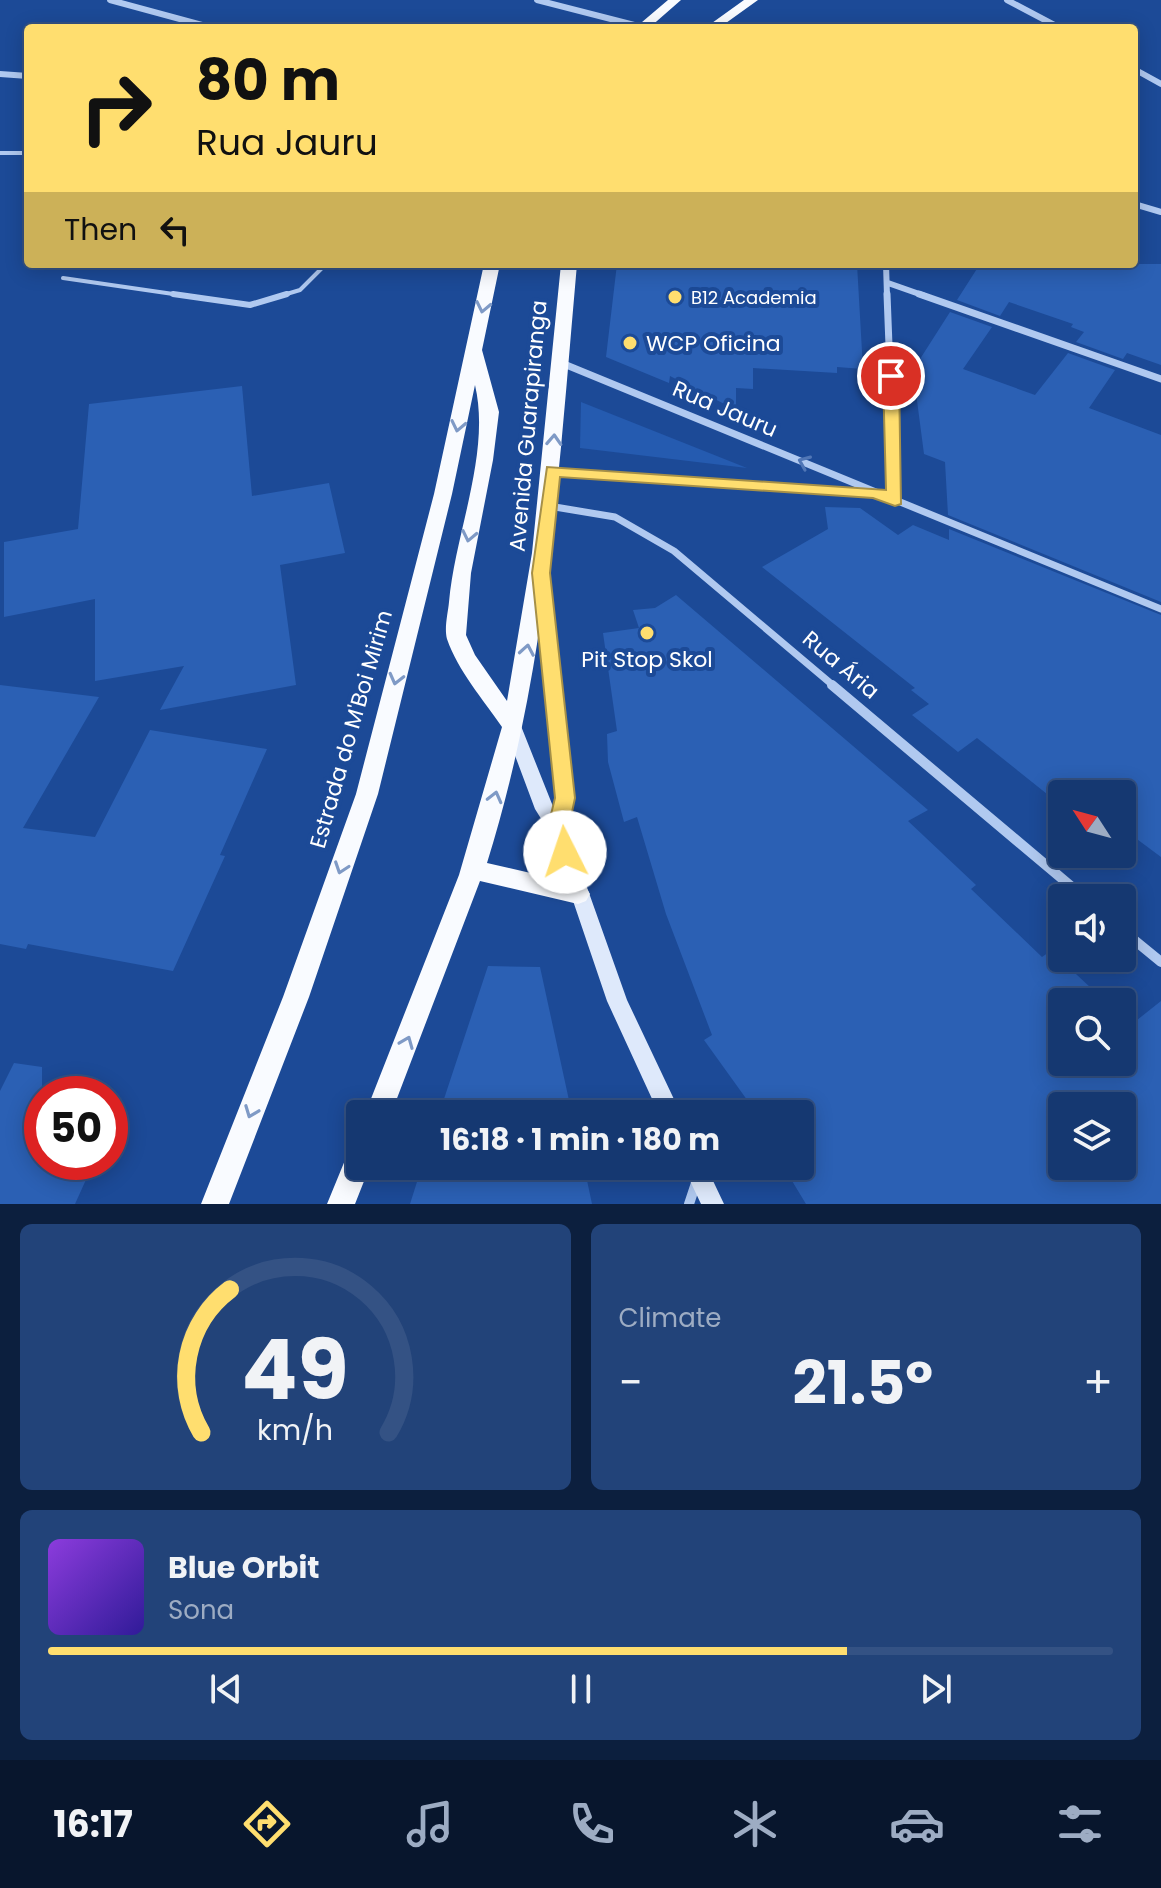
<!DOCTYPE html>
<meta charset="utf-8">
<style>
body{margin:0;font-family:Poppins,sans-serif;background:#224379;color:#f1f3f6;height:100vh;display:flex;flex-direction:column;font-size:30px;white-space:nowrap}
*{box-sizing:border-box;margin:0}
p{font-size:26px;color:#9dacc3}
.icon{flex:none;width:44px;height:44px;fill:none;stroke:currentColor;stroke-width:2;stroke-linecap:round;stroke-linejoin:round}
.map{position:relative;height:1204px;overflow:hidden}
.panel{display:flex;flex-direction:column;gap:20px;padding:20px;background:#0c1f3e;flex:1}
.panel>*{flex:none}
.hud{position:absolute;left:24px;top:24px;width:1114px;height:244px;border-radius:8px;box-shadow:0 4px 20px #0003,0 0 0 2px #345284;background:#ffde6f;color:#111;overflow:hidden}
.needle{width:52px;rotate:306deg}
.tools{position:absolute;left:1048px;top:780px;display:grid;gap:16px}
.tools a{display:grid;place-items:center;width:88px;height:88px;border-radius:8px;background:#153871;box-shadow:0 4px 20px #0003,0 0 0 2px #345284;font-size:40px}
.speed{position:absolute;left:24px;top:1076px;display:flex;gap:16px;font-size:40px;font-weight:700;text-align:center}
.speed>*{display:grid;place-content:center;width:104px;height:104px;border-radius:50%;background:#153871;box-shadow:0 4px 20px #0003,0 0 0 2px #345284;line-height:1}
.speed .limit{border:12px solid #d22;background:#fff;color:#111}
.pin{position:absolute;display:grid;place-items:center;width:68px;height:68px;color:#fff;margin:-34px;border:4px solid #fff;border-radius:50%;box-shadow:0 2px 8px #0007}
.me{position:absolute;width:88px;margin:-44px;rotate:356deg;stroke-linejoin:round;filter:drop-shadow(0 0 6px #0008)}
.turn{display:flex;align-items:center;gap:28px;height:168px;padding:0 40px;font-size:36px}
.turn .icon{width:104px;height:104px;stroke-width:2.5}
.turn b{display:block;font-size:56px;line-height:68px}
.then{display:flex;align-items:center;height:76px;padding:0 40px;background:#0003;gap:16px;font-size:30px}
.big{font-size:60px;font-weight:700;line-height:1.1}
.panel .widget{flex:1;display:flex;flex-direction:column;justify-content:center;gap:12px;min-width:0;padding:0 28px;border-radius:12px;background:#224379}
.panel .dial{align-items:center;gap:0}
.dial svg{height:208px;overflow:visible;fill:none;stroke:#345284;stroke-width:7;stroke-linecap:round;text-anchor:middle}
.dial text{fill:#f1f3f6;stroke:none}
.song{display:flex;align-items:center;gap:24px}
.cover{width:96px;height:96px;border-radius:12px;background:linear-gradient(135deg,hsl(270 70% 55%),hsl(250 70% 35%))}
.played{height:8px;border-radius:4px;background:linear-gradient(90deg,#ffde6f 75%,#345284 75%)}
.keys{display:flex;justify-content:space-around;direction:ltr}
.heat{display:flex;justify-content:space-between;align-items:center;font-size:44px;direction:ltr}
.panel .tiles{flex:1;display:grid;gap:20px;grid-template-columns:1fr 1fr}
.widget:last-child{grid-column:span 2}
.trip{position:absolute;left:346px;top:1100px;width:468px;height:80px;border-radius:8px;background:#153871;box-shadow:0 4px 20px #0003,0 0 0 2px #345284;font-weight:700;line-height:80px;text-align:center}
.tabs{display:flex;height:128px;justify-content:space-around;align-items:center;background:#08162d;color:#9dacc3}
.tabs .icon{width:56px;height:56px}
.tabs .current{color:#ffde6f}
.tabs b{font-size:36px;color:#f1f3f6}
.map>svg:first-child{display:block}
</style>
<div class="map">
<svg width="1161" height="1204" viewBox="0 0 1161 1204">
<rect width="100%" height="100%" fill="#1c4a97"/>
<path fill="#255bb0" d="M581,402L747,468L580,448Z"/>
<path fill="#2b60b4" fill-rule="evenodd" d="M617,264H857L863,369L837,367V373L753,368V389L736,388V410L670,376L669,383L606,357Z
M980,264H1161V365L1127,353L1123,359L1076,342L1084,332L1071,327L1073,324L1009,302L1000,316L957,300Z
M950,312L992,327L963,369L1035,395L1068,353L1115,370L1089,408L1161,435V602L948,515L945,462L924,454L913,370Z
M242,386L252,496L329,483L345,553L280,565L296,685L160,710L184,666L95,681V599L4,617V542L78,529L89,404Z
M825,507L860,508L898,535L913,525L949,540V529L1161,615V857L1122,828V794H1047L977,738L958,752L912,715L929,704L911,690L915,688L762,567L828,529Z
M676,595L928,810L908,821L976,885L971,889L1042,957L1062,943V961L1106,1002H1062V1062H1122V1032L1161,1001V1204H806L783,1166H800V1114H752L748,1106L750,1104L704,1040L712,1035L666,914L637,817L624,822L608,762L607,734L617,731L603,633L639,628L633,610L655,608ZM1062,1106H1122V1166H1062Z
M0,685L99,697L23,828L95,837L150,730L267,749L220,855L225,856L173,971L28,944L26,949L0,944Z
M488,966L540,967L572,1114H439Z
M14,1063L42,1067V1162H94L75,1204H0V1091Z
M422,1166H584L592,1204H410Z"/>
<g fill="none" stroke-linecap="round" stroke-linejoin="round">
<path stroke="#b0c9f0" stroke-width="4" d="M0,153H28
M63,278L187,296
M280,296L300,290L326,264"/>
<path stroke="#b0c9f0" stroke-width="6" d="M173,294L250,305L287,294"/>
<path stroke="#b0c9f0" stroke-width="6" d="M110,0L213,28
M537,0L642,27
M1007,0L1060,28
M1134,69L1161,84
M0,74L28,76
M1134,204L1161,212
M886,264L887,296
M888,283L925,296"/>
<path stroke="#b0c9f0" stroke-width="7" d="M887,294L895,500
M919,294L1161,379
M559,362L1161,609
M552,471L867,492
M549,506L615,517L674,551L835,687"/>
<path stroke="#b0c9f0" stroke-width="10" d="M832,685L1085,898
M1122,930L1161,962
M689,1204L697,1180"/>
<path fill="#dee9fb" fill-rule="evenodd" d="M542,569L550,575L574,798L567,831L627,1000L681,1114H659L607,1001L550,833L535,809L504,726L507,721H519L554,809L556,798L534,575Z
M683,1166H706L724,1204H701Z"/>
<path fill="#f9fbff" fill-rule="evenodd" d="M668,0H681L649,28H635Z
M744,0H758L719,28H705Z
M484,264H500L482,350L499,412L493,460L471,573L466,635L475,655L507,701L532,553L561,264H577C559,466 548,668 487,863L578,884L586,887L590,894L586,901L578,904L480,881L391,1114H365L459,875L502,727C483,699 458,671 447,639C444,628 448,613 449,602C455,533 491,453 475,385L452,494L378,794L309,997L229,1204H201L283,997L356,794L434,494Z
M360,1145V1166H370L355,1204H327L350,1148Z"/>
</g>
<defs><path id="oneway-chevron" d="M-2-3.5L2.5 0L-2 3.5" fill="none" stroke-width="1.6" stroke-linecap="round" stroke-linejoin="round" transform="scale(2)"/></defs>
<g stroke="#7f9ac6">
<use href="#oneway-chevron" transform="translate(483 307) rotate(102)"/>
<use href="#oneway-chevron" transform="translate(458 426) rotate(102)"/>
<use href="#oneway-chevron" transform="translate(554 440) rotate(-87)"/>
<use href="#oneway-chevron" transform="translate(469 536) rotate(102)"/>
<use href="#oneway-chevron" transform="translate(527 650) rotate(-80)"/>
<use href="#oneway-chevron" transform="translate(396 679) rotate(104)"/>
<use href="#oneway-chevron" transform="translate(495 797) rotate(-76)"/>
<use href="#oneway-chevron" transform="translate(341 868) rotate(109)"/>
<use href="#oneway-chevron" transform="translate(407 1042) rotate(-68)"/>
<use href="#oneway-chevron" transform="translate(251 1112) rotate(111)"/>
</g>
<use stroke="#5076b6" href="#oneway-chevron" transform="translate(804 462) rotate(-157)"/>
<path fill="#ffde6f" stroke="#a69048" stroke-width="2" d="M891,371L899,376L901,504L895,506L873,498L560,477L550,573L575,798L568,831L575,852L572,858H557L547,831L555,798L532,573L547,467L886,490L883,376Z"/>
<g fill="#ffde6f" stroke="#1c4a97" stroke-width="3">
<circle cx="675" cy="297" r="8"/>
<circle cx="630" cy="343" r="8"/>
<circle cx="647" cy="633" r="8"/>
</g>
<g text-anchor="middle" dominant-baseline="central" stroke-width="8" stroke-linejoin="round" paint-order="stroke">
<g font-size="18" fill="#fff" stroke="#1c4a97" text-anchor="start">
<text x="691" y="297">B12 Academia</text>
</g>
<g font-size="22" fill="#fff" stroke="#1c4a97" text-anchor="start">
<text x="646" y="343">WCP Oficina</text>
<text x="647" y="659" text-anchor="middle">Pit Stop Skol</text>
</g>
<g font-size="22" fill="#fff" stroke="#1c4a97">
<text transform="translate(725 409) rotate(23)">Rua Jauru</text>
<text transform="translate(528 426) rotate(-85)">Avenida Guarapiranga</text>
<text transform="translate(841 665) rotate(40)">Rua Ária</text>
<text transform="translate(351 729) rotate(-74)">Estrada do M'Boi Mirim</text>
</g>
</g>
</svg>
<div class="tools">
<a><svg class="needle" viewBox="-14 -14 28 28"><path d="M0-13l5 13h-10z" fill="#e53935"/><path d="M0 13l5-13h-10z" fill="#9dacc3"/></svg></a>
<a><svg class="icon" aria-label="sound" viewBox="0 0 24 24"><path d="M4 9h4l5-4v14l-5-4H4zM17 9q2 3 0 6"/></svg></a>
<a><svg class="icon" aria-label="search" viewBox="0 0 24 24"><circle cx="10" cy="10" r="6"/><path d="M15 15l6 6"/></svg></a>
<a><svg class="icon" aria-label="layers" viewBox="0 0 24 24"><path d="M12 4l9 5-9 5-9-5zM3 14l9 5 9-5"/></svg></a>
</div>
<div class="speed"><div class="limit">50</div></div>
<div class="pin" style="left:891px;top:376px;background:#d93025"><svg class="icon" aria-label="arrive" viewBox="0 0 24 24"><path d="M6 21V4h12l-3 4 3 4H6"/></svg></div>
<svg class="me" style="left:565px;top:852px" viewBox="-20 -20 40 40"><circle r="19" fill="#fff"/><path d="M0-13L10 11 0 6-10 11z" fill="#ffde6f"/></svg>
<div class="trip">16:18 · 1 min · 180 m</div>
<div class="hud">
<div class="turn"><svg class="icon" aria-label="right" viewBox="0 0 24 24"><path d="M7 20v-9h11M14 6l5 5-5 5"/></svg><div><b>80 m</b>Rua Jauru</div></div>
<div class="then">Then<svg class="icon" aria-label="left" viewBox="0 0 24 24"><path d="M17 20v-9H6M10 6l-5 5 5 5"/></svg></div>
</div>
</div>
<section class="panel">
<div class="tiles">
<div class="widget dial"><svg viewBox="0 0 100 80">
<path d="M14 69A42 42 0 1 1 86 69"/>
<path d="M14 69A42 42 0 0 1 25 14" stroke="#ffde6f"/>
<text x="50" y="56" font-size="32" font-weight="700">49</text>
<text x="50" y="72" font-size="11">km/h</text>
</svg></div>
<div class="widget"><p>Climate</p>
<div class="heat"><a>−</a><b class="big">21.5°</b><a>+</a></div>
</div>
<div class="widget">
<div class="song"><i class="cover"></i><div><b>Blue Orbit</b><p>Sona</p></div></div>
<div class="played"></div>
<div class="keys"><svg class="icon" aria-label="previous" viewBox="0 0 24 24"><path d="M18 5L8 12l10 7zM5 5v14"/></svg><svg class="icon" aria-label="pause" viewBox="0 0 24 24"><path d="M8 5v14M16 5v14"/></svg><svg class="icon" aria-label="next" viewBox="0 0 24 24"><path d="M6 5l10 7-10 7zM19 5v14"/></svg></div>
</div>
</div>
</section>
<nav class="tabs">
<b>16:17</b>
<svg class="icon current" aria-label="directions" viewBox="0 0 24 24"><path d="M12 3l9 9-9 9-9-9zM9 14v-3h6M13 9l2 2-2 2"/></svg>
<svg class="icon" aria-label="music" viewBox="0 0 24 24"><path d="M9 18V5l10-2v13"/><circle cx="6" cy="18" r="3"/><circle cx="16" cy="16" r="3"/></svg>
<svg class="icon" aria-label="phone" viewBox="0 0 24 24"><path d="M5 4h4l2 5-3 2q2 4 5 5l2-3 5 2v4C11 20 4 13 5 4z"/></svg>
<svg class="icon" aria-label="climate" viewBox="0 0 24 24"><path d="M12 3v18M4 7l16 10M4 17L20 7"/></svg>
<svg class="icon" aria-label="car" viewBox="0 0 24 24"><path d="M5 17H2v-5l4-1 3-4h7l3 4 3 1v5h-3M9 17h6M6 11h13"/><circle cx="7" cy="17" r="2"/><circle cx="17" cy="17" r="2"/></svg>
<svg class="icon" aria-label="filters" viewBox="0 0 24 24"><path d="M4 7h16M4 17h16"/><circle cx="9" cy="7" r="2"/><circle cx="15" cy="17" r="2"/></svg>
</nav>
